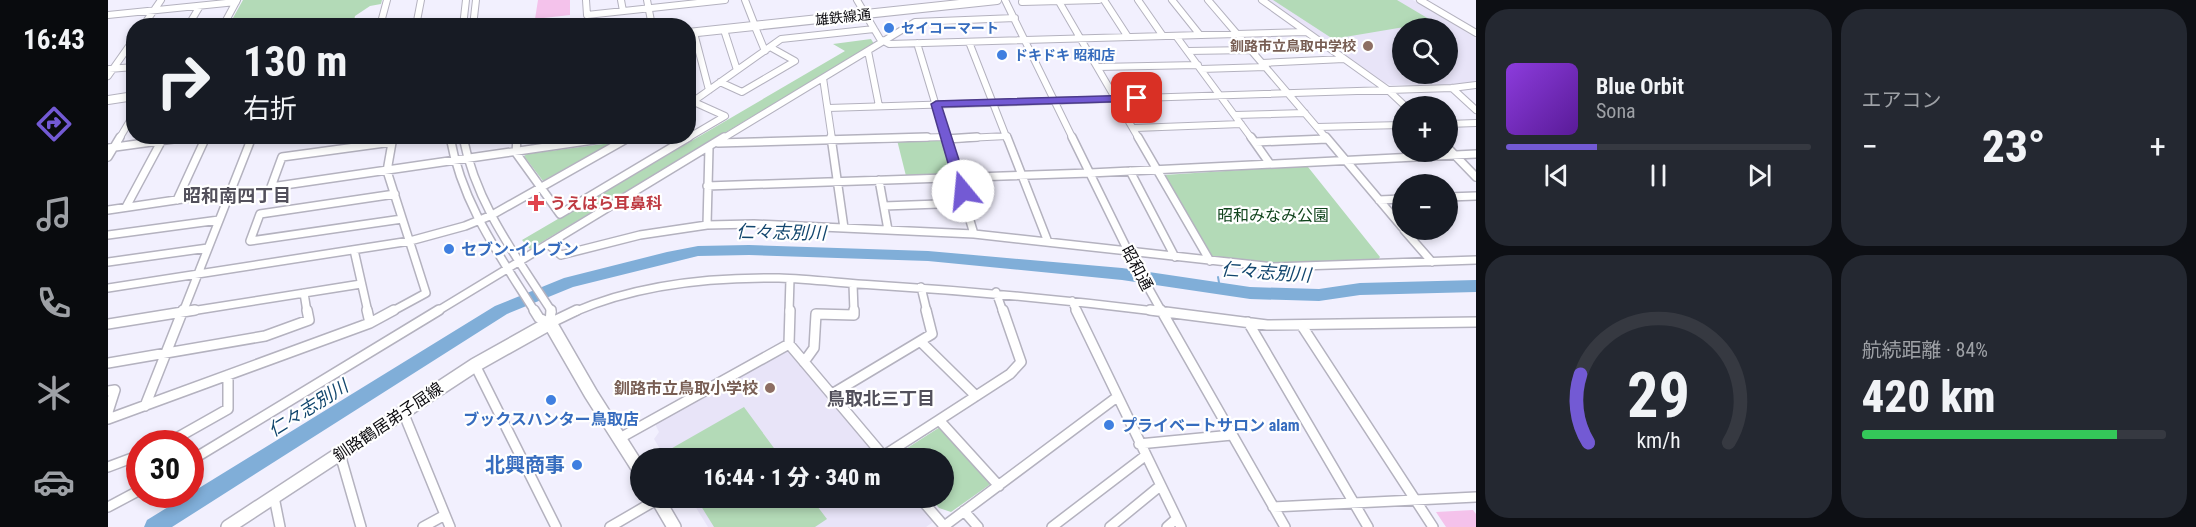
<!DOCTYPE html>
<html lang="ja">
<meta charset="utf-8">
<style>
body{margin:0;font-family:"Roboto Condensed","Noto Sans JP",sans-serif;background:#242831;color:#f1f3f6;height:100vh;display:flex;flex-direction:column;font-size:22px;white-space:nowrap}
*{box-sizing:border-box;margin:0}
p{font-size:20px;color:#9ea1a6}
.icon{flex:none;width:33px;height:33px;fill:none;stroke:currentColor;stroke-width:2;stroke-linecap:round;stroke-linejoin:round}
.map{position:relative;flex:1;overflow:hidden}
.drawer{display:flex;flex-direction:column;gap:9px;padding:9px;background:#0d0f14;width:720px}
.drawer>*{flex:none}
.top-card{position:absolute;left:18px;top:18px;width:570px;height:126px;border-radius:24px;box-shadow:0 3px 9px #0003;background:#171b24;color:#f1f3f6;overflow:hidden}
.buttons{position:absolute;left:1284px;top:18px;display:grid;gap:12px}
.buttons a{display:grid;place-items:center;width:66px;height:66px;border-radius:50%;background:#171b24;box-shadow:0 3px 9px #0003;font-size:30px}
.speed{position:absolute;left:18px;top:430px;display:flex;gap:12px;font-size:30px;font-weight:700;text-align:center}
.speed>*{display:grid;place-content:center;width:78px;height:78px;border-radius:50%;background:#171b24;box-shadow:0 3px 9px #0003;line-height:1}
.speed .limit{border:9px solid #d22;background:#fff;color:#111}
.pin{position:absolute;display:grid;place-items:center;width:51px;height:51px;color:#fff;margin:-26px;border-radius:12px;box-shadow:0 3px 9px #0006}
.me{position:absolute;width:66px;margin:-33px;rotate:343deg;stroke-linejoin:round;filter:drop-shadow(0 0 4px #0008)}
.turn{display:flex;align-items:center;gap:21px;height:126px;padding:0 18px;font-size:27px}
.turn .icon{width:78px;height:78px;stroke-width:2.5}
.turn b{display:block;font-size:42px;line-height:51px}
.big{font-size:45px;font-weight:800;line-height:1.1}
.drawer .widget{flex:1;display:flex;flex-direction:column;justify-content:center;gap:9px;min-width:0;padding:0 21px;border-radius:24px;background:#242831}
.drawer .dial{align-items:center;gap:0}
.dial svg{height:156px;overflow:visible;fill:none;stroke:#363941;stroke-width:7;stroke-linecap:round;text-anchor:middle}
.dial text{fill:#f1f3f6;stroke:none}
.song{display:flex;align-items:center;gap:18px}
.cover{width:72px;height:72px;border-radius:9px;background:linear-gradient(135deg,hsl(270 70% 55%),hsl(270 70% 35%))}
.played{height:6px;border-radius:3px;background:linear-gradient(90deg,#735ad4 30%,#363941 30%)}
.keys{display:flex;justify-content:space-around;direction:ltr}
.heat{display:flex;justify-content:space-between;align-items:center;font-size:33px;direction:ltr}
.charge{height:9px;border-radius:4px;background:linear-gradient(90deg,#34c759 84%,#363941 0)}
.drawer .tiles{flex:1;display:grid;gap:9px;grid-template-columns:repeat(2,1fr)}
.trip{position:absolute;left:522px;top:448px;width:324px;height:60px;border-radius:30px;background:#171b24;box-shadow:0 3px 9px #0003;font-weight:800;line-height:60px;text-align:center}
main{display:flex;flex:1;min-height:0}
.dock{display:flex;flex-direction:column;width:108px;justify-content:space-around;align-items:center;background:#090b0e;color:#9ea1a6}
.dock .icon{width:42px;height:42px}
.dock .selected{color:#735ad4}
.dock b{font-size:27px;color:#f1f3f6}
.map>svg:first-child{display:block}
</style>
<main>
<nav class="dock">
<b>16:43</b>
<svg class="icon selected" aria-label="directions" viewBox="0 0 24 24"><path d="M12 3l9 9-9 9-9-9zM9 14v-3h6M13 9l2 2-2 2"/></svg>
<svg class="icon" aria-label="music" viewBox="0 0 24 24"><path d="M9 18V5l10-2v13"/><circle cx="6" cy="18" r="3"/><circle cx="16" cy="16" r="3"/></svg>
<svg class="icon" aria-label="phone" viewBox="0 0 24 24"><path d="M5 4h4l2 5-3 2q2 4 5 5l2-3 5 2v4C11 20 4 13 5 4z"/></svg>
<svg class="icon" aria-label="climate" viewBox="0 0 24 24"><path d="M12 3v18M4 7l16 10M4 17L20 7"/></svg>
<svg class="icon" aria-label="car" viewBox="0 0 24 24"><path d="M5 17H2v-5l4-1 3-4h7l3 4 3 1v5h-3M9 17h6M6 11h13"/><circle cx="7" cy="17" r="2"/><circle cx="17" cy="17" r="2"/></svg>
</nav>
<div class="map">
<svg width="1368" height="527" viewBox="0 0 1368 527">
<rect width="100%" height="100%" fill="#f2f0fe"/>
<path fill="#e8e4f8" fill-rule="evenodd" d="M1159,0H1305L1368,38V81L1349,84L1284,85L1277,83ZM1294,28H1340V74H1294Z
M680,351L771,459H558L546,439L551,432L547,424Z
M582,498H805L825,522L818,527H600Z"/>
<path fill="#b3dab7" d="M135,0H274L273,4L262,6L247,16L245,25H121Z
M1165,0H1289L1326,22L1225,39Z
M763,39L766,44L422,249L414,240L737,51L725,44Z
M833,139L844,174L798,176L789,140Z
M503,143L435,181L416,156L419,154Z
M1196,166L1200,167L1272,257L1270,260L1163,264L1109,258L1103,256L1056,175Z
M636,407L674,459H564L559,451Z
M832,427L884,483L843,512L831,508L822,498H836V459H790V454Z
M588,498H703L719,519L707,527H606Z"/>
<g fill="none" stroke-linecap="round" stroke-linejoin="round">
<path stroke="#80aed8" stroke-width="2" d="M1110,277L1112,288"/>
<path fill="#80aed8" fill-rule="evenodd" d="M641,245L820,251L1014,268L1142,287L1211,289L1252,283L1368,280V292L1252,295L1211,301L1142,299L1014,280L820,261L641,255L590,256L465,287L399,314L64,527H36L39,520L387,306L456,278L559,252L590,246Z"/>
</g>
<path fill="#f4c2eb" d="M430,0H462V15L427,19Z
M1365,510L1368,514V527H1338L1328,512Z"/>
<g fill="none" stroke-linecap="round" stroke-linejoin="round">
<defs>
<path id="minor-far2" d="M478,0L479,15L617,0
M513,0L515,11
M539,0L544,26
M637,0L646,23
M749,0L772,39L781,44L1198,32
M897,0L965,139
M950,0L1031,139
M996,0L1020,37
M1030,0L1055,36
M1064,0L1092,35
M1100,0L1219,139
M1154,0L1280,90L1297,106
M1312,0L1368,33
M914,2L991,0
M0,15L128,2
M35,26L53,0
M80,26L92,6
M115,26L129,0
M272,26L279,0
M308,26L313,0
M355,26L358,0
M365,26L368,0
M647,27L657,51
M616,30L629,70
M586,33L601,90
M1068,36L1144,139
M861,42L899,139
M809,43L838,139
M760,51L771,106
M1080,51L1143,50
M1154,63L1236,59
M990,67L1090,65
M1,69L26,67
M1093,69L1158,67
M0,76L26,39
M715,78L724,139
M612,82L634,92L687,61L662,47
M1344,88L1368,110
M580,105L673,39L766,29
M720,108L1344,88L1368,85
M1127,115L1197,113
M1340,124L1368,123
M1209,127L1294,125
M1027,128L1133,124
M342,136L343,139
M355,136L356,139
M11,139L26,114
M68,139L91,136
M98,139L99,136
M144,139L145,136
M284,139L285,136
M409,139V136
M503,139L508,136
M520,139L525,136
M578,139L617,116L586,102
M614,139L807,22L907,18
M762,139L838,137
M838,139L899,136"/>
<path id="minor-far1" d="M342,137C354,204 392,256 427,312
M355,137C368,204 408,256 444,312
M409,137L408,153L452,214L581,137
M723,137L736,228
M837,137L866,234
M899,137L940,242
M964,137L1023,257L1054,312
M1030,137L1102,261
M1143,137L1162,164
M1218,137L1294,227
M838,139L869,137
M284,142L174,157L163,187L506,137
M1147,142L1219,139
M610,143L819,137
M0,148L80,137
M1340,148L1368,177
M0,157L12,137
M1022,171L1067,257
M771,180L780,230
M599,186L982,173L1368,154
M287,194L152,214L142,241L294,219
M1340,197L1368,196
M69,200L98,137
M1271,200L1294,199
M776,206L858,203
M18,207L54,140
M0,210L122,192
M599,225L601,148
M1296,230L1324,262
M0,235L111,220
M440,244L453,255L532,235L599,225L646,224L866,234L1165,267L1368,260
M246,250L260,312
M0,262L100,248
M745,284L746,312
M813,287L819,312
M0,288L302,241L357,226L384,215L522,137
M888,292L895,312
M196,293L199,312
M964,301L969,312
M75,312L144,137
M77,312L253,284
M283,312L318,293L279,171L285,137
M328,312L616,137
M466,312C530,284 602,277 671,278C702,279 734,283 766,285C862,291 959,300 1055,312
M681,312L682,279"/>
<path id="minor" d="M259,310L262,323
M426,310L431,318L442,323
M968,310L1073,527
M1042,310L1159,325L1368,322
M1053,310L1177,527
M1140,322L1260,527
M442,323L443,310
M442,323L469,310
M0,324L87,310
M1194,326L1325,527
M813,342L868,396
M681,344L682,310
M696,362L706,348L708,314L746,315V310
M0,363L157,336L201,320L199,310
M367,365L448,527
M0,391L7,390L0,412
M724,394L824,334L818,310
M37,406L75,310
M295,412L342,527
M0,419L262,323L286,310
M512,438L681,344L778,459
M58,444L120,409V375
M1031,444L1124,435
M232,454L253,527
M775,456L831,420
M82,461L331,310
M0,467L32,455
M891,486L831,420L902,374L913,362L895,310
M166,497L172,527
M812,498L836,526
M0,507L32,490
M1165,507L1368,497
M856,511L870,527
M315,527L337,515
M502,527L550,499
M835,527L1009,397
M944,527L1037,456
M1002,527L1052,486
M1059,527L1068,519"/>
<path id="major-far1" d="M580,33L889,0
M0,100L26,96"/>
<path id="major" d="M549,498L566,527
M120,527L367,365L442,323L483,394L532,471"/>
</defs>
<use href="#minor-far2" stroke="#b4b2bf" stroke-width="8"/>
<use href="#minor-far1" stroke="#b4b2bf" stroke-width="10"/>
<use href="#minor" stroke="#b4b2bf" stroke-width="12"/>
<use href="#major-far1" stroke="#b4b2bf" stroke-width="10"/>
<use href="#major" stroke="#b4b2bf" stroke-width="16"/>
<use href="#minor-far2" stroke="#fff" stroke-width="6"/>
<use href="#minor-far1" stroke="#fff" stroke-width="7"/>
<use href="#minor" stroke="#fff" stroke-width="9"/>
<use href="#major-far1" stroke="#fff" stroke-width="8"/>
<use href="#major" stroke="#fff" stroke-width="13"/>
</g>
<path fill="#735ad4" stroke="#4b3a8a" stroke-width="1.5" d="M1029,95L1034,98L1033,101L834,107L861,191L855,195L848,191L823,104L828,101Z"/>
<g fill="#3f7fe0" stroke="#fff" stroke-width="2">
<circle cx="781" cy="28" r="6"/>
<circle cx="894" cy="55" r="6"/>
<circle cx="341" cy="249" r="6"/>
<circle cx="443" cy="400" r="6"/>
<circle cx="1001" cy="425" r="6"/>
<circle cx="469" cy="465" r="6"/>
</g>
<g fill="#8d6e63" stroke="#fff" stroke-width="2">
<circle cx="1260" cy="46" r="6"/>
<circle cx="662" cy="388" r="6"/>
</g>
<path fill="#e0444e" stroke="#fff" stroke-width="2" d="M425 194h6v6h6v6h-6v6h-6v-6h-6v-6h6z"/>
<g text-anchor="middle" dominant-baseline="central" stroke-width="4.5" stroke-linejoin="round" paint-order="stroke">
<g font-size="14" fill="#0c0b0f" stroke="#fff">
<text transform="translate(735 17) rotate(-6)">雄鉄線通</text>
</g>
<g font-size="14" font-weight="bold" fill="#366cbe" stroke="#fff" text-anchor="start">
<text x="793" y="28">セイコーマート</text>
<text x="906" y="55">ドキドキ 昭和店</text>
</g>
<g font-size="14" font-weight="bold" fill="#785e54" stroke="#fff" text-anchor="end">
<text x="1248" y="46">釧路市立鳥取中学校</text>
</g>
<g font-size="16" font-weight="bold" fill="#be3a42" stroke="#fff" text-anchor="start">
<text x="442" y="203">うえはら耳鼻科</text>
</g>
<g font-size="16" fill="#10441c" stroke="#fff">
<text x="1165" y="215">昭和みなみ公園</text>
</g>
<g font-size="16" font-weight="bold" fill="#366cbe" stroke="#fff" text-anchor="start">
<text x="353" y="249">セブン-イレブン</text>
<text x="443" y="419" text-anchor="middle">ブックスハンター鳥取店</text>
<text x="1013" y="425">プライベートサロン alam</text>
</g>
<g font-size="16" fill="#0c0b0f" stroke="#fff">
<text transform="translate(1029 268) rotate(62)">昭和通</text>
<text transform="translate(280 422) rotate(-34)">釧路鶴居弟子屈線</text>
</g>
<g font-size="16" font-weight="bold" fill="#785e54" stroke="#fff" text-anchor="end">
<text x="650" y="388">釧路市立鳥取小学校</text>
</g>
<g font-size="18" font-weight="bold" fill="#52505b" stroke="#fff">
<text x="129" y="195">昭和南四丁目</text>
<text x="773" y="398">鳥取北三丁目</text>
</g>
<g font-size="18" font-style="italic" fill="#12466e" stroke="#fff">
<text transform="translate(673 232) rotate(1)">仁々志別川</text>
<text transform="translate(1158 272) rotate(4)">仁々志別川</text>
<text transform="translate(200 408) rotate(-32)">仁々志別川</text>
</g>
<g font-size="20" font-weight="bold" fill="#366cbe" stroke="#fff" text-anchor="end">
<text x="457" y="465">北興商事</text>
</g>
</g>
</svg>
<div class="buttons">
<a><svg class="icon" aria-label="search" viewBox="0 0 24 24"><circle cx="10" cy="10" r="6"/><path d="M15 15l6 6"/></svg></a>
<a>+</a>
<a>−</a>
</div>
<div class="speed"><div class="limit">30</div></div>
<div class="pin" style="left:1029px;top:98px;background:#d93025"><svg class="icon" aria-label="arrive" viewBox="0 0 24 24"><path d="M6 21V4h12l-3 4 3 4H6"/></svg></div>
<svg class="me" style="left:855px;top:191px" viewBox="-20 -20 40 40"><circle r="19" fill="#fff"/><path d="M0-13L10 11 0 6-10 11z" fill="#735ad4"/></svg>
<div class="trip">16:44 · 1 分 · 340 m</div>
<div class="top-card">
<div class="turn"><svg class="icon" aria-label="right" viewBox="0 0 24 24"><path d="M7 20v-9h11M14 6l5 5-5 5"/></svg><div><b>130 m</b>右折</div></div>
</div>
</div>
<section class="drawer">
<div class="tiles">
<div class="widget">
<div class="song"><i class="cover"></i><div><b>Blue Orbit</b><p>Sona</p></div></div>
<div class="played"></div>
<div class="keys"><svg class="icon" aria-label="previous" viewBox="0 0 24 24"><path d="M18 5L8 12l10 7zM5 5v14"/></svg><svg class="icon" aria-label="pause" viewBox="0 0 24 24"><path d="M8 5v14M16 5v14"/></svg><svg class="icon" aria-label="next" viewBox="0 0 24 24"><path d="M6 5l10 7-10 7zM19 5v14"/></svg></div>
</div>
<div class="widget"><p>エアコン</p>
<div class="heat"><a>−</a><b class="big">23°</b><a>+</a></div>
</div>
<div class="widget dial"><svg viewBox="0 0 100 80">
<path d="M14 69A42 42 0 1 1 86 69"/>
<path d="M14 69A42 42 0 0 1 10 34" stroke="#735ad4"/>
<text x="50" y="56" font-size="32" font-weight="700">29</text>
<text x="50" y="72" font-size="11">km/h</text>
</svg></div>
<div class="widget"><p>航続距離 · 84%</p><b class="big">420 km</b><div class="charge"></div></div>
</div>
</section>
</main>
